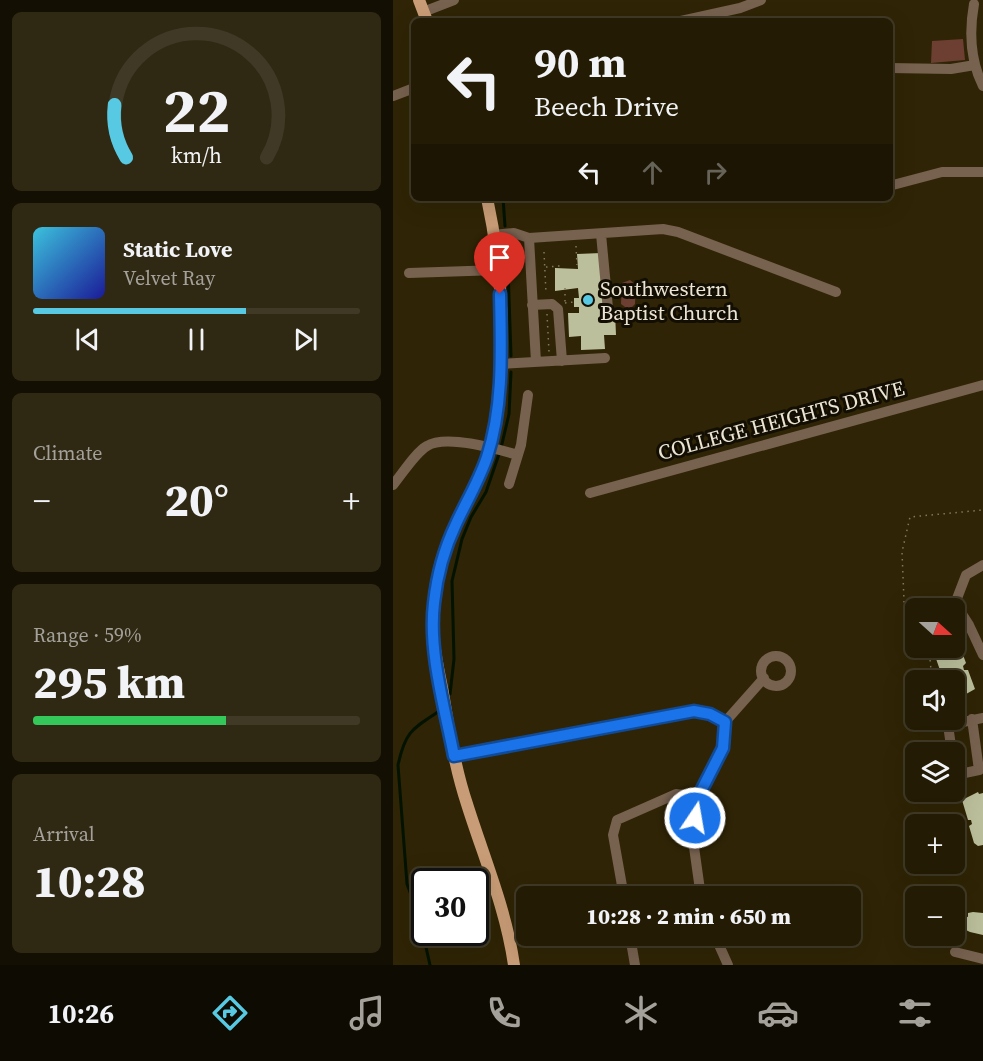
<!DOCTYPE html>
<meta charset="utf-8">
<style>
body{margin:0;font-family:"Source Serif 4",serif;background:#2f2813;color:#f1f3f6;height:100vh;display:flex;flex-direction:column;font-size:22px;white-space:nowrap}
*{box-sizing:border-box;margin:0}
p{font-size:20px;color:#a3a19a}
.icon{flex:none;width:33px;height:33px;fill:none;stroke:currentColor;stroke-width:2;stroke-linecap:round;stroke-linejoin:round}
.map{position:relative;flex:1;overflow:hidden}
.sheet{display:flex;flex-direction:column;gap:12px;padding:12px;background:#130f02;width:393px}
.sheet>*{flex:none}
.top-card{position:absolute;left:18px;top:18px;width:482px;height:183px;border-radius:9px;box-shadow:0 6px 24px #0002,0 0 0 2px #403926;background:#231b04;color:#f1f3f6;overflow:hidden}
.needle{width:39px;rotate:111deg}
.buttons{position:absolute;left:512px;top:598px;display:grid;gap:12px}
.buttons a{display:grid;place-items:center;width:60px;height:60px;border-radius:9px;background:#231b04;box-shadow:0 6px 24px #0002,0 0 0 2px #403926;font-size:30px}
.speed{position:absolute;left:18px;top:868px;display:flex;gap:12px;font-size:30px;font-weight:700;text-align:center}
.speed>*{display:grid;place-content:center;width:78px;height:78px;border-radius:50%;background:#231b04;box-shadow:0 6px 24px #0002,0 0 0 2px #403926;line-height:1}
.speed .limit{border:3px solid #111;border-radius:9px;background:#fff;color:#111}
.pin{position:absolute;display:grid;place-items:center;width:51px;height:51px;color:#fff;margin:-62px -26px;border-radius:50% 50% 50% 0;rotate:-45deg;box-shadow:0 0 6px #0007}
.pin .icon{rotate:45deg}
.me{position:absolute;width:66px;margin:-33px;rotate:12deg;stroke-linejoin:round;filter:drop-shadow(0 0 4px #0008)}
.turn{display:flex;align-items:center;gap:21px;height:126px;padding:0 24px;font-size:27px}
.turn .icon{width:78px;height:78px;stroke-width:2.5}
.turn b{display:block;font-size:42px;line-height:51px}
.lanes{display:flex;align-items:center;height:57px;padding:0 24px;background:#0003;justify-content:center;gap:30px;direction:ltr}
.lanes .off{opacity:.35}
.big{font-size:45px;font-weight:800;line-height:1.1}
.sheet .card{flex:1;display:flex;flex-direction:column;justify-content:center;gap:9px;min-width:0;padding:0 21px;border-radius:9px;background:#2f2813}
.sheet .dial{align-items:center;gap:0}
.dial svg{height:156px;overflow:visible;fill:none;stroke:#403926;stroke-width:7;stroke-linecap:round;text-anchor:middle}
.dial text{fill:#f1f3f6;stroke:none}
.song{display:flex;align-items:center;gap:18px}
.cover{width:72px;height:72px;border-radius:9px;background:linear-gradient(135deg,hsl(190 70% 55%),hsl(240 70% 35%))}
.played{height:6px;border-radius:3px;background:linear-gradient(90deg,#57c9e2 65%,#403926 65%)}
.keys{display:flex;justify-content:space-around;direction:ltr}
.heat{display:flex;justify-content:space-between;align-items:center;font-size:33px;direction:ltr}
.charge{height:9px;border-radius:4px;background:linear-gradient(90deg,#34c759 59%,#403926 0)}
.trip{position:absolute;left:123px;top:886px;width:345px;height:60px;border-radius:9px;background:#231b04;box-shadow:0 6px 24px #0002,0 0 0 2px #403926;font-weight:800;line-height:60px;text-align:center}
.menu{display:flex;height:96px;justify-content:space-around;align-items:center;background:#0e0b02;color:#a3a19a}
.menu .icon{width:42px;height:42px}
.menu .active{color:#57c9e2}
.menu b{font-size:27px;color:#f1f3f6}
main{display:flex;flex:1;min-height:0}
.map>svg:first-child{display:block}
</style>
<main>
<section class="sheet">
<div class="card dial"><svg viewBox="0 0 100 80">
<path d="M14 69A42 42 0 1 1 86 69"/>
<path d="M14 69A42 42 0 0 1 8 42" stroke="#57c9e2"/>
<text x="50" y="56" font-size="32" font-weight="700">22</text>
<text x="50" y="72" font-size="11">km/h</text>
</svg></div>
<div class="card">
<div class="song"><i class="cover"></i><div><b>Static Love</b><p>Velvet Ray</p></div></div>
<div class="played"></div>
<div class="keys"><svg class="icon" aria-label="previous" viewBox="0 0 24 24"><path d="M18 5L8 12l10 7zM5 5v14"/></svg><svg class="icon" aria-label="pause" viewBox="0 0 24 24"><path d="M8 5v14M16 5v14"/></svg><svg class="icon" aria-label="next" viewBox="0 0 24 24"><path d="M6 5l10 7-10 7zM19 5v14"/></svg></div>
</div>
<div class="card"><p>Climate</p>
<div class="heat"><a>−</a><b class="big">20°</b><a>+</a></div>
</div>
<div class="card"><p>Range · 59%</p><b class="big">295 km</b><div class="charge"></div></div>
<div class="card"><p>Arrival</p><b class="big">10:28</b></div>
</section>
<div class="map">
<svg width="590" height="965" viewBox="0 0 590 965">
<rect width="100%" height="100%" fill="#2f2405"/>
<path fill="#6c3f32" d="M570,39L572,60L538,63L539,41Z
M237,280L243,285L242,304L236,310L228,304L229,283Z"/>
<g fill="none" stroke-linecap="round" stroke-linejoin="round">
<path stroke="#031300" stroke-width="3" d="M110,198L112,226
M114,240L118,356
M108,448L116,414L118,372
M57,694L61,659L59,581L69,539L78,517L93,492L106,454
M37,965L26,916L14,884L5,765C12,732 19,729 45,712"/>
</g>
<path fill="#bbbf9b" d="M208,253L210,312H222L223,335H211L212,349L188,350V336L176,337L175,313H186V307H181V298H186L185,288L162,291V268L185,269L184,254Z
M561,640L567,647L573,663L570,666L571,670H575L582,689L566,698V696L561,698V681H551L552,672L548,673L541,653L548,648H561Z
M585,792L586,794L590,793V845L585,846L581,843L576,826L579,824L578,820H575L569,800Z
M580,912L590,913V935L577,932L573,930V926L569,925L571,916L575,917V913Z"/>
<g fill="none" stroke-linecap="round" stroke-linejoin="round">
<path stroke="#82785f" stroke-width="1.5" stroke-dasharray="1.5 4.5" stroke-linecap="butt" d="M183,246L184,265
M151,252L153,293
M153,267L166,266V268
M172,288V302
M172,303L181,302
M154,314L156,352
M522,634L512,625L509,552L517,517L590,510
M536,648L539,681"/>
<path stroke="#77614f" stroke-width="10" d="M581,4C576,32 577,60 590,86
M30,12L61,0
M288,21L347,8L368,0
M496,68L558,69L582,65
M0,96L21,88
M496,186L549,172H590
M208,234L215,308
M100,235L121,233L136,238L270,229L285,232L443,292
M136,238L143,362
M16,273L105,270
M139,305L159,304L165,309L169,361
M107,364L212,358
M116,484L128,445L135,395
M0,485C9,474 23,452 34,446C53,434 104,449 125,455
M197,493L590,385
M590,565L573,575L563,601L565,608L576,625L590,655
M368 671a15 15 0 1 1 30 0a15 15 0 1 1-30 0Z
M332,722L371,678
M559,753L555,725L590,718
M61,756L301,711L317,714L332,722
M561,771L562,775L586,770L579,719
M231,897L220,835L224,820L283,794L305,797
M308,897L300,840L305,797L330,748L332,722
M237,936L242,965
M322,936L335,965
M562,952L590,959"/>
<path stroke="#c89c76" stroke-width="12" d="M26,0L34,21
M94,198C110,271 118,388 93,459C85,482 72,503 62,525C47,556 39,591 40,626C40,649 46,671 50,693C56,730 62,768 74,804C91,858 113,909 121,965"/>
</g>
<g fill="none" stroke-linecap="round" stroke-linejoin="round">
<defs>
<path id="route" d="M107,294C108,348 111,405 94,457C86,481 73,502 63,524C51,549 44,575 41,603C35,651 52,709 61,756L301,711L317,714L332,722L330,748L305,797L302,818"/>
</defs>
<use href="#route" stroke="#114b97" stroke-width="15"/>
<use href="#route" stroke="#1a73e8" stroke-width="10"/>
</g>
<circle fill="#57c9e2" stroke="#130e03" stroke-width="2" cx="195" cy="300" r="6"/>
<g text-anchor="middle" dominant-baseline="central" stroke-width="6" stroke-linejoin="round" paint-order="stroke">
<g font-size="21" fill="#ebe4d3" stroke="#130e03" text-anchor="start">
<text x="207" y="288">Southwestern<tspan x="207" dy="24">Baptist Church</tspan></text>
</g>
<g font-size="21" fill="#ebe4d3" stroke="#130e03">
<text transform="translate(388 420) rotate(-15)">COLLEGE HEIGHTS DRIVE</text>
</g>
</g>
</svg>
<div class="buttons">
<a><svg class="needle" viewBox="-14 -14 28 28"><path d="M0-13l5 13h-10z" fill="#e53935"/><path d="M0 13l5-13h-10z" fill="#a3a19a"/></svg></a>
<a><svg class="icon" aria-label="sound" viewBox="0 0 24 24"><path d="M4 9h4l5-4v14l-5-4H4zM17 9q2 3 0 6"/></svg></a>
<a><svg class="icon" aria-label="layers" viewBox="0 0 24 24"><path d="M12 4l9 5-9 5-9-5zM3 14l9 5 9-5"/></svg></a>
<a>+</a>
<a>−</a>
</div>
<div class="speed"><div class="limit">30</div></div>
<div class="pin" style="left:107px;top:294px;background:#d93025"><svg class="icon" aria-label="arrive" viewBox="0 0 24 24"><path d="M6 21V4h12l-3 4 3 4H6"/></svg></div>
<svg class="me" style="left:302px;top:818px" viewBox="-20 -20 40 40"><circle r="17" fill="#1a73e8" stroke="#fff" stroke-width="3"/><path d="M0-11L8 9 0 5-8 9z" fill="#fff"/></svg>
<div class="trip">10:28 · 2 min · 650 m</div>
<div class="top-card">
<div class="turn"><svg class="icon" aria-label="left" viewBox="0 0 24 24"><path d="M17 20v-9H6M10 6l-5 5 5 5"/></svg><div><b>90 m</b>Beech Drive</div></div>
<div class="lanes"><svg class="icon" aria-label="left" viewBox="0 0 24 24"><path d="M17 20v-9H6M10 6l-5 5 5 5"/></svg><svg class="icon off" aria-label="ahead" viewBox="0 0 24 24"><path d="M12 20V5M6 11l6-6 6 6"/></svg><svg class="icon off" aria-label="right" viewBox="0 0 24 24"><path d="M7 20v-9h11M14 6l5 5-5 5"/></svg></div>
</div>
</div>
</main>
<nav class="menu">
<b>10:26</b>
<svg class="icon active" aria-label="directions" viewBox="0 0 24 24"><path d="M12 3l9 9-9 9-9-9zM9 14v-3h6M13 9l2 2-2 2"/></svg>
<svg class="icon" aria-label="music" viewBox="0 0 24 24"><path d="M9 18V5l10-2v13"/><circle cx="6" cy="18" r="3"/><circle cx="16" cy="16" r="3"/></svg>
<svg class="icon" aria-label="phone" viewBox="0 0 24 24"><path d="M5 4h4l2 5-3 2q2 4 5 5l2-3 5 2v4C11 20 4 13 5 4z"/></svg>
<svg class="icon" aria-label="climate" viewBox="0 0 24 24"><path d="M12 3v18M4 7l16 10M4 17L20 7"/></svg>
<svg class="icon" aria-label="car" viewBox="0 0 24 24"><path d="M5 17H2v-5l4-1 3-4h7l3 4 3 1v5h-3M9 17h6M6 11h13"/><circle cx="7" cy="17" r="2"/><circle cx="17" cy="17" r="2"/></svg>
<svg class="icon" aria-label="filters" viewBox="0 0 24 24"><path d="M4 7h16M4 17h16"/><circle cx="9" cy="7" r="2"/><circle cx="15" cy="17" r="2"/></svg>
</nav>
